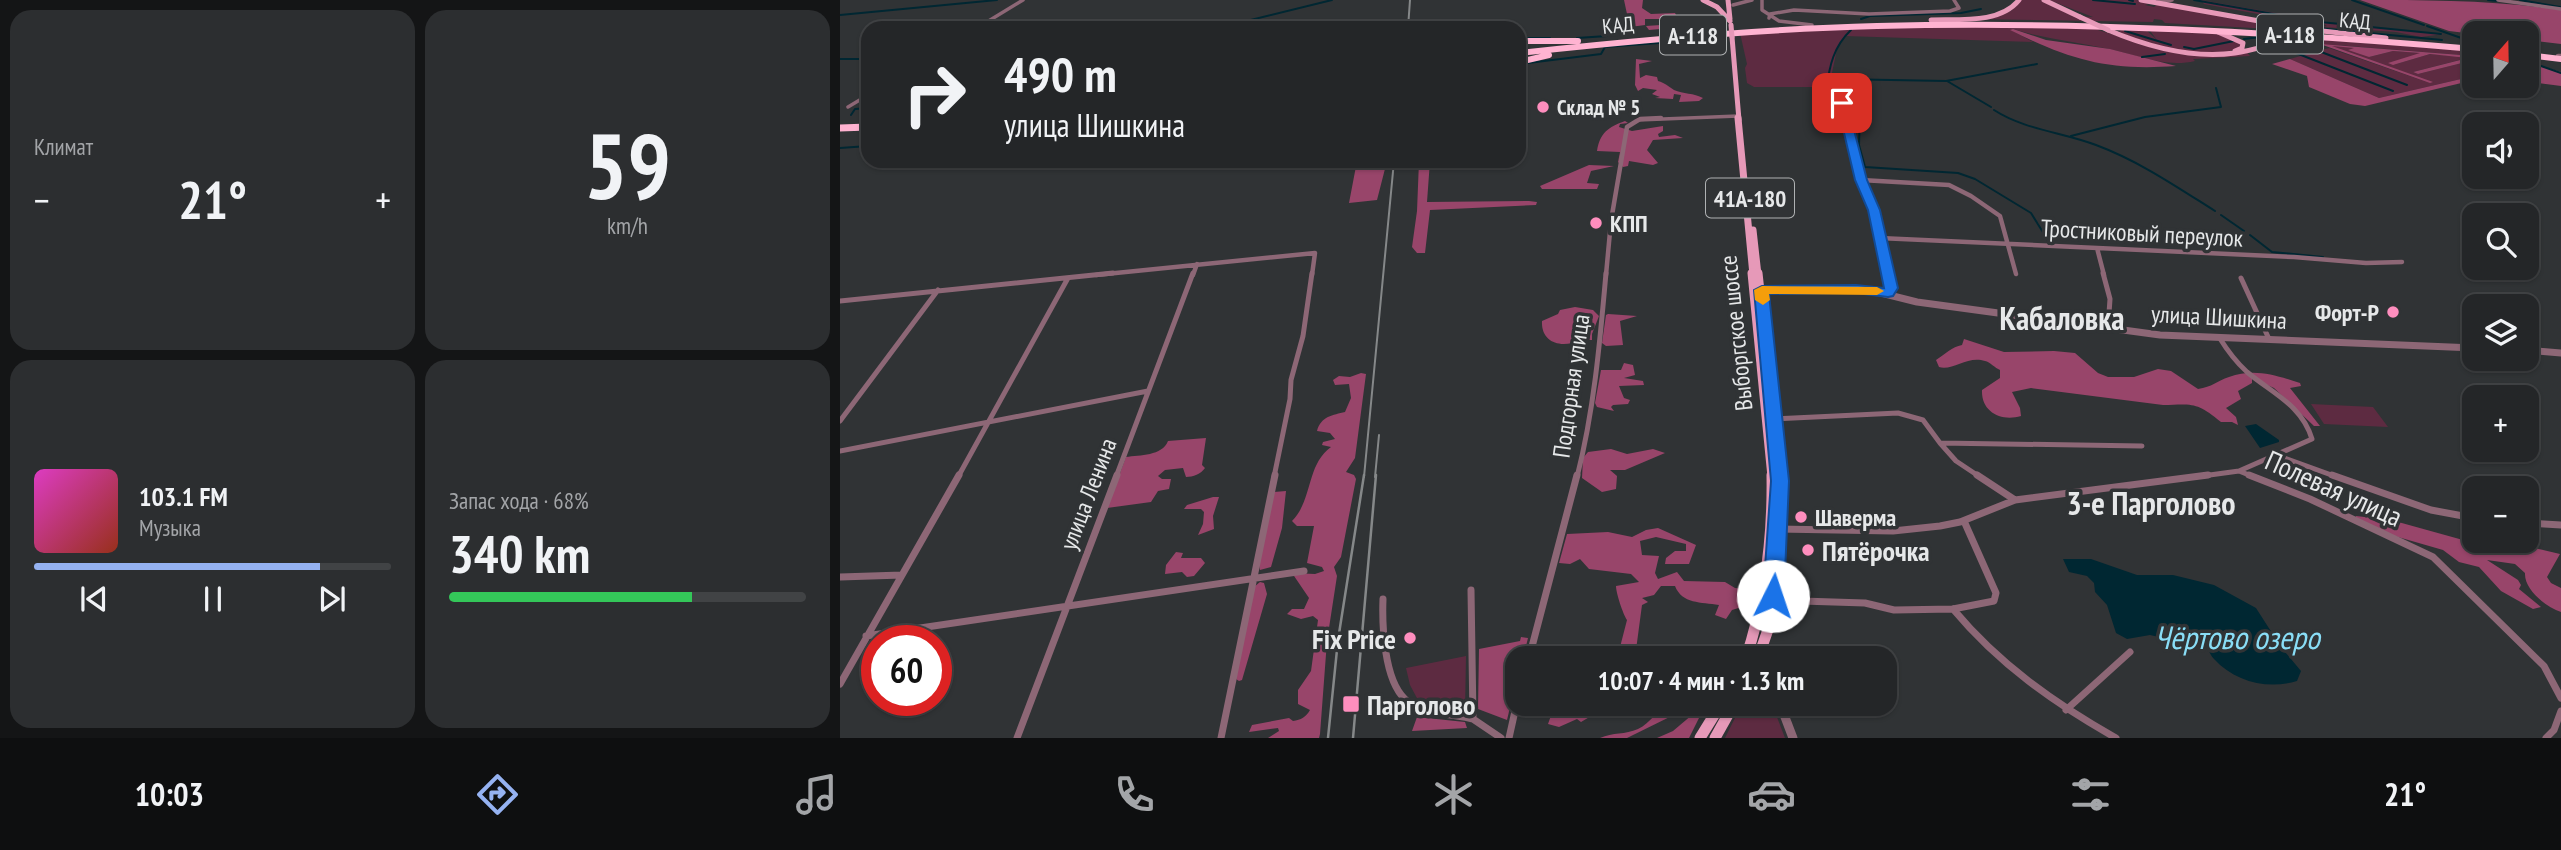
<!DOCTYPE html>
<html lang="ru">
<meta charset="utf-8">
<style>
body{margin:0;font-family:"PT Sans Narrow",sans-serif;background:#2c2e30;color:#f1f3f6;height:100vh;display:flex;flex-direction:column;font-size:26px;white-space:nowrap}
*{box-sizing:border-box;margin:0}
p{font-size:23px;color:#a3a5a8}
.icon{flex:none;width:38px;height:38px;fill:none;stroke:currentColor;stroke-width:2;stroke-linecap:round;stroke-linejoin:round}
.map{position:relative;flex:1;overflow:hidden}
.side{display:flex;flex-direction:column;gap:10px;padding:10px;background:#141516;width:840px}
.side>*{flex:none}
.guide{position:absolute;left:21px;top:21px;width:665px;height:147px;border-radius:21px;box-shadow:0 2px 5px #0004,0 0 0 2px #414345;background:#242628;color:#f1f3f6;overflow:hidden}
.needle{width:46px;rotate:20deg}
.tools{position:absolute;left:1622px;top:21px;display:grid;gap:14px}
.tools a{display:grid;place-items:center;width:77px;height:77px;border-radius:14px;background:#242628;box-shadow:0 2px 5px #0004,0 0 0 2px #414345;font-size:35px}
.speed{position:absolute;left:21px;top:625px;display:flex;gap:14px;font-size:35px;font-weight:700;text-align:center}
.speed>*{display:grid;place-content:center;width:91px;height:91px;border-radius:50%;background:#242628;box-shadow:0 2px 5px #0004,0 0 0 2px #414345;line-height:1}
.speed .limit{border:10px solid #d22;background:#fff;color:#111}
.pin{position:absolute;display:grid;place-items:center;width:60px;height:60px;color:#fff;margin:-30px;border-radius:14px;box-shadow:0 4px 10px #0006}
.me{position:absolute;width:77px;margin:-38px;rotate:4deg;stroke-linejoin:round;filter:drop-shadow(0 0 5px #0008)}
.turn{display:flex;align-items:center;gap:24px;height:147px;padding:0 28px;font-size:32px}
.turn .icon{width:91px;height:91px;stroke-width:2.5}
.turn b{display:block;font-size:49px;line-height:60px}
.big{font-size:52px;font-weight:700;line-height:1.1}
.side .card{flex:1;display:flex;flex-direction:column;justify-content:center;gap:10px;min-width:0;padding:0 24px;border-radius:21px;background:#2c2e30}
.side .dial{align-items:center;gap:0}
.dial b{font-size:91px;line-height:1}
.song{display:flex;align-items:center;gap:21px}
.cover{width:84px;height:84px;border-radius:10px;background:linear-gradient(135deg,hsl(310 70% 55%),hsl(10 70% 35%))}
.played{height:7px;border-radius:4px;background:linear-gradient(90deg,#95b2f1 80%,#414345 80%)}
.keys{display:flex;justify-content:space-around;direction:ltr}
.heat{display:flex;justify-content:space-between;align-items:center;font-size:38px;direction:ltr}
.charge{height:10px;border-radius:5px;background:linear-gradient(90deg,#34c759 68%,#414345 0)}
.side .tiles{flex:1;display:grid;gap:10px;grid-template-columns:repeat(2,1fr)}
.trip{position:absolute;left:665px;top:646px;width:392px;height:70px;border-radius:21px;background:#242628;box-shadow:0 2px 5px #0004,0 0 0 2px #414345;font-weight:700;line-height:70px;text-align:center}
.dock{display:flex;height:112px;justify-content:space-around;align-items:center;background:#0e0f10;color:#a3a5a8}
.dock .icon{width:49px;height:49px}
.dock .active{color:#95b2f1}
.dock b{font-size:32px;color:#f1f3f6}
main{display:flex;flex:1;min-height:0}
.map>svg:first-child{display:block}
</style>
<main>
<section class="side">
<div class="tiles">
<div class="card"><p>Климат</p>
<div class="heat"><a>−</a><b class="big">21°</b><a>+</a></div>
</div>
<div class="card dial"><b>59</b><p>km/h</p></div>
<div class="card">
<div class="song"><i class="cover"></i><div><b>103.1 FM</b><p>Музыка</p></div></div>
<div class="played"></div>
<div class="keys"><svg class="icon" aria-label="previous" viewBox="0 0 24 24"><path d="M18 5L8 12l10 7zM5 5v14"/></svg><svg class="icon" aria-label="pause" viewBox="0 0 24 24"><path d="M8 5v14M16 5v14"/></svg><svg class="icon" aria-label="next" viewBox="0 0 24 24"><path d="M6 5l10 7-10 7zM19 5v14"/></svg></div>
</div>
<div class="card"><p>Запас хода · 68%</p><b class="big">340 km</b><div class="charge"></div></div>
</div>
</section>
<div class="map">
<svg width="1721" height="738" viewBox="0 0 1721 738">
<rect width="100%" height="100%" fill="#303335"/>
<path fill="#5d2b41" d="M1181,0H1201L1235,16H1229L1253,17L1209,0H1296L1312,3L1305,5L1314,7L1318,4L1482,32L1325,23L1322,20L1314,19L1313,22L1134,19L1171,11Z
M1361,0L1504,25L1604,34L1581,37L1556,32L1483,27L1487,26L1484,24L1459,25L1457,24L1461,22L1364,4Z
M1064,26L1304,28L1317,40L1308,28L1375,33L1401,44L1400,47C1369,63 1309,45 1279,32L1281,30H1258L1336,53L1407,52L1410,56L1353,59L1355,61C1325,68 1298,55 1269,49C1237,42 1205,39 1173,29L1171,30L1193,42L1005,36L997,49L989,87H914L907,83L905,68L907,64L900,33Z
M1472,39L1634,51V56L1496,45L1517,48L1529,57L1553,51L1583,53L1553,65L1590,54L1631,57L1573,72L1578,74L1634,60V76L1539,98L1450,59L1489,48L1590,83L1482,44L1447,41Z
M1471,404L1533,407L1548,427L1484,424Z
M626,656L625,711L579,702L570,685L566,668Z
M902,704H932L945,738H885Z"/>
<path fill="#98456a" d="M784,0H803L802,8L811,14L835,13L842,27L809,30L806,26L835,24L825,19H805V25L783,28L787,14Z
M1520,0C1588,0 1654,0 1721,10V44L1687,40V33L1634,34L1609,31Z
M1173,29L1206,40L1270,49L1336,66C1268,71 1230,60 1170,30Z
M1480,44L1634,56V60L1578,74L1573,72L1628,58L1590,54L1553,65L1548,63L1580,53L1553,51L1529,57L1508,50L1514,48L1492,46L1593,82L1590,83Z
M796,59L812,61L799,64L800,78L806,75L817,77L818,81C825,83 828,86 834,90C843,94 854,93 863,98L859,101L839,102L841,95L834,94L833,99L815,98L820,97L812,94L817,90L803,88L798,91L795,85Z
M1450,59L1539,98L1634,76V80L1525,106L1510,104L1469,87L1467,76L1432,64Z
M1687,62L1721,72V86L1699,83L1687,76Z
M785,121L788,123L780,124L779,127L792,131L823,126V131L818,134L819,137L835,135L843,138L813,140L807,150L818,163L813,165L789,161L788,166L783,167L778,162L780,152L757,151C760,133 768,127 785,121Z
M517,161H547L537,200L509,203Z
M579,161H590L587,202L689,201L697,202L696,205L590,210L585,253H577L572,247L577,211Z
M749,165L774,166L751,171L747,183L759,184L757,189H702L700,186Z
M735,307L753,310L759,316L752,334V340H748L745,327L737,322L733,324L732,343C715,347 701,339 702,321L718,314L720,310Z
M768,314L797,316L780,321L783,345L766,346L762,343L766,315Z
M1124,339L1164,352L1214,351L1235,353L1258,373L1268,377H1294L1318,369L1331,371L1358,389C1372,387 1377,381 1389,377C1414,368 1435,375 1460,383L1461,386L1450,388L1480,426H1474L1434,388L1412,378V383L1398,391L1401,399L1386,408L1396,417L1398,425L1392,422H1381C1357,402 1353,404 1323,405L1191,388L1172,392L1180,408L1181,416C1161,422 1141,412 1142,390L1160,378V370C1155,368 1150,362 1145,361C1128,355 1113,371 1099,367L1096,360C1105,354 1112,347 1122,345Z
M784,363L793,365L795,375L784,378L803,381L804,385L779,386L784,398L790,400L788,404L773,405L771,407L774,411L757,407L755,403L761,370H781Z
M521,373L526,374L515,458L506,472L514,475L516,479L501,557L494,567L497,576L487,641L480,734L479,738H428L439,731L438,728L409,732L412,725L449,718L453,721C461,720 466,717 470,710L458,704V690L471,671L478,620L473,616L461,619L447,614L452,609H464L469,598L452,573L475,574L484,571L482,567L467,563L474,526H457L452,521C473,500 466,465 491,447L482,445L483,442L495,439L490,433L477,431C481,416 493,415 505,412L511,398L509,384L495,385L493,380L499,376L510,377Z
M366,438L362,465L365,468C361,474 353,477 346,477L343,468L325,470L318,476L322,479H331L329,489L318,491L311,502L267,508L286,457C300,455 322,456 328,441Z
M771,449L787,454L813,449L825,453L785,470H770L777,476L776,489L762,492L742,478L743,458L748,452Z
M446,491L442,528L431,567L420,570L419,565L434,492Z
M373,497H379L373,516L374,529L358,535L363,524L364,512L361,509H344L347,505Z
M1516,516L1551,520L1623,540L1678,544L1720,554L1707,577L1711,583L1721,588V612C1706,607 1684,590 1685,573L1675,564L1647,560L1678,580L1681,585L1679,589L1701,607L1693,609L1661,591L1639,567L1619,562L1603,550L1551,535L1515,519Z
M818,528L856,545L849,564H825L826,558L835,551H846V544L816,537L800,541L802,555L819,556L815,573L818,579L837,572L844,581L885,582L895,588L904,589L908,595L905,606L892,610L886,619L875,615L879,605C861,602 842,604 835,586H821L814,595L802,598L808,602L802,605L796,650L802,658H765L767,653L779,651L787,620C783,614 776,593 776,586L799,582L791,574L749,569L740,559L730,564L719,563L727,534L768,532L792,537L806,530Z
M336,552L343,553L341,558H361L365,563L354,576L347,577L342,572L325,574L326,565Z
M420,582L424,583L427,594L402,680L399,681L396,679L414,587Z
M681,637L688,638L683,658H677V678L667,720L638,709L639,649L680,641Z
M715,704H759L758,712L741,722L737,719L719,727L708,724Z
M830,704H856L787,738H760C773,732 785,735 798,729C811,723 817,709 830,704Z
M859,709L863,710L849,738H817L833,731Z
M577,717L625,722L627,728L572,731Z"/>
<path fill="#002732" d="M1416,424L1439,440V442L1420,448L1405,426Z
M1223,559H1251L1297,575H1333L1374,585L1416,608L1441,647L1461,671L1457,681C1428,690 1395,682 1374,659C1369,654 1367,644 1362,640C1357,636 1346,634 1341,632L1323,638L1310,635L1287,639L1276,633L1267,605L1255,592L1254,583L1247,576L1229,572Z"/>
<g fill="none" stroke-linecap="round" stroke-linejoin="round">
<path stroke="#002732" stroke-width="2" d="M1253,0L1295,4
M1289,0L1293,1
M1354,0L1480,22L1601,34
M1512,0L1584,25
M1648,0L1658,1
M1680,0L1720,7
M0,15L157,0
M1021,19L1030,16L1121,13L1141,9
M386,26L492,0
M1587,26L1627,40
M1466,27L1602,40
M1285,31L1331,45
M685,38H710
M737,38L767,36
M1404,39L1420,37
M1455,42L1478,44
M1456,42L1438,46L1553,91
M1344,47L1354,49L1394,41
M1476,50L1567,85
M1302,57L1325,54
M0,59H28
M1687,61L1721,73
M688,63L761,54L765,47L885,38
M996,79L1106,81L1197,64
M1107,81L1151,107
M987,88C989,66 994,46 1011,30
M991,91L1020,114L1019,145L1025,167L1118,173L1135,179L1191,213L1209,242
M1154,110C1185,130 1222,132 1256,145C1299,161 1337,187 1375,211
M11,115L15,109L28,108
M1231,136L1305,117L1381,107L1376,88
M0,148L28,146
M1381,215L1404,231
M1410,235L1432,252L1483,257"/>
<path stroke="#8d6776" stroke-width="3.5" d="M922,0V10L939,21L972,25
M1658,0L1721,9
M1318,2L1332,0
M893,5L912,0
M929,18L930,14L954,10L1029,14L1110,11L1119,8L1114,0
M137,28L183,0
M1002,103L1006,120
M8,107L28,95
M798,120L898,116"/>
<path stroke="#8d6776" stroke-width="4.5" d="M1006,118L1050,275
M1021,180L1109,185L1131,196L1160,216L1176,274
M1039,238L1454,257L1526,263L1562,262
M1257,248L1264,275
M256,275L475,253L472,275
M353,275L357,264
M766,275L771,221L787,127L800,119L821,118"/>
<path stroke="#8d6776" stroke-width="5" d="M1263,273L1270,299L1268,328
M1401,278L1429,339
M1048,293L1049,273
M0,301L273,273
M1379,337C1387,350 1396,362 1407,372C1432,393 1462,405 1472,439L1399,471
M935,419L1058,413L1083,420L1100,443L1302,446
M0,421L98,290
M1100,443L1116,461L1140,477
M0,451L308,391
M1436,455L1497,477
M118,477L228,278
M276,477L353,273
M434,477L450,399L451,380L463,336L472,273
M737,477C754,411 760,341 766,273
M1355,477L1399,471L1414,477"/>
<path stroke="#8d6776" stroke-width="7" d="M1137,475L1175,500
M1409,475L1470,499L1593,557L1704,666L1721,698
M1492,475L1591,510L1634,518
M1687,523L1721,525
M937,529L1053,531L1100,526L1120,522L1175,500L1368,475
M0,577L62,575
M631,590L633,719L661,738
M543,599C542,625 544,680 565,699C581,714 612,714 633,719
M933,600L1025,603L1054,610L1113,609L1154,601L1156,593L1124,521
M1113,609C1159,664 1214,703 1276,738
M26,636L464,571
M689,658L737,475
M0,684L119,475
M1226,710L1290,652
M177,738L277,475
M381,738L435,475
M669,738L677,702
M1706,738L1714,730L1721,711"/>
<path stroke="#8d6776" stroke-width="4.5" d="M1718,56H1721"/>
<path stroke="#8d6776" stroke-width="7" d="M915,290H1029L1077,302L1320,335L1634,348
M1687,350L1721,353"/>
<path stroke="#8d6776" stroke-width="9" d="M940,704L953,738"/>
<path stroke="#e699b8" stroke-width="5" d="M863,0L877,7L890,21
M888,0L890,19
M1204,0L1240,17
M1301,0L1464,29L1546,38
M1091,20C1119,19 1160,24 1179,0
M1268,30C1308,47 1351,59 1395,53C1418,50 1440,40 1464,38
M1378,32L1403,43L1402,48L1395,51
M892,37L899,120"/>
<path stroke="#e699b8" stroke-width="7" d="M898,118L913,275
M913,230L918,275"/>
<path stroke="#e699b8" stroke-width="9" d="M912,273L932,477
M918,273L940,477"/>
<path stroke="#e699b8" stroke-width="11" d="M906,658C926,597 933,539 932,475
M918,658L930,624L933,600L939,475
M860,738L881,704
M875,738L894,704"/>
<path stroke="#ffb3d1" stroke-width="6" d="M679,41H738
M679,53C798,40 917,29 1037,26C1237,21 1435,32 1634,49
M1687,55L1721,59
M679,62L709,55"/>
<path stroke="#ffb3d1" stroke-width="7" d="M0,128L28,127"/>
<path stroke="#858889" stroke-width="2" d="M568,28L570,0
M524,477L554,161
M535,477L539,435"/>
<path stroke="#858889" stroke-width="2.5" d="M488,738L498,640L524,475
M513,738L536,475"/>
<path stroke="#e699b8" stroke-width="5" d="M1240,17L1268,30
M891,25L892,37"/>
</g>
<path fill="#1a73e8" stroke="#114b97" stroke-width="2" d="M1002,100L1007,103L1027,180L1040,210L1058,288L1053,296L1048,297L1016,293L929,294L949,481L944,596L941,602L933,604L926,602L923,596L931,481L914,290L922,286L1016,285L1044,288L1028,210L1015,180L997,103Z"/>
<path fill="#f59e0b" d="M922,286L1037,287L1044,291L1037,295L929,294L930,300L923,305L915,300L914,290Z"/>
<g fill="#fe8ebe" stroke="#303335" stroke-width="2.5">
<circle cx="703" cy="107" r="7"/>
<circle cx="756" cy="223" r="7"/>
<circle cx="1553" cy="312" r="7"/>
<circle cx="961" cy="517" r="7"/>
<circle cx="968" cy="550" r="7"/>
<circle cx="570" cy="638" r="7"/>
<rect x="502" y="695" width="18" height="18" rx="3.5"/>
</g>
<g text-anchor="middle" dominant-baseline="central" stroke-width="7" stroke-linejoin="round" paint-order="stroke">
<g font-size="21" fill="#e6e8e9" stroke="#303335">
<text transform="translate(1515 21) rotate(5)">КАД</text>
<text transform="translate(778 25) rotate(-6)">КАД</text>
</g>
<g font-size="21" font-weight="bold" fill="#e6e8e9" stroke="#303335" text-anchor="start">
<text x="717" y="107">Склад № 5</text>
</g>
<g fill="#303335" stroke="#afb2b3" stroke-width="2">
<rect x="1417" y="14.5" width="66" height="39" rx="5"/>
<rect x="820" y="15.5" width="66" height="39" rx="5"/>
<rect x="866" y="178.5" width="88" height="39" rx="5"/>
</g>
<g font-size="23" font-weight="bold" fill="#e6e8e9">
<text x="1450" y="34">А-118</text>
<text x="853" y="35">А-118</text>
<text x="910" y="198">41А-180</text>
</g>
<g font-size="24" font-weight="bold" fill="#e6e8e9" stroke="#303335" text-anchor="start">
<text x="770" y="223">КПП</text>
<text x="1539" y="312" text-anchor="end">Форт-Р</text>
<text x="975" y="517">Шаверма</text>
</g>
<g font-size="24" fill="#e6e8e9" stroke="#303335">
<text transform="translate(1302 233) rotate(3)">Тростниковый переулок</text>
<text transform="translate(1379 317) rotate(3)">улица Шишкина</text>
<text transform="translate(896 333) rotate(-96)">Выборгское шоссе</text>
<text transform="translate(731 386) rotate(-82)">Подгорная улица</text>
<text transform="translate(248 494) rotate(-69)">улица Ленина</text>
</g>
<g font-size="28" fill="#e6e8e9" stroke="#303335">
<text transform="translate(1494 488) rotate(24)">Полевая улица</text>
</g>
<g font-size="28" font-weight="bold" fill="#e6e8e9" stroke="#303335" text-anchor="start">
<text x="982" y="550">Пятёрочка</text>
<text x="556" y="638" text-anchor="end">Fix Price</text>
<text x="527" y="704">Парголово</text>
</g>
<g font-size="32" font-weight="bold" fill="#e6e8e9" stroke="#303335">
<text x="1222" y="318">Кабаловка</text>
<text x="1311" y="503">3-е Парголово</text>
</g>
<g font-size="32" font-style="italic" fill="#89ddf6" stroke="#303335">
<text x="1397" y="637">Чёртово озеро</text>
</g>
</g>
</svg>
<div class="tools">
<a><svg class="needle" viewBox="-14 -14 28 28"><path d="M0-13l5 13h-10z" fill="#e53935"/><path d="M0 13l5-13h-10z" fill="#a3a5a8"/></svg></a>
<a><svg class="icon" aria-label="sound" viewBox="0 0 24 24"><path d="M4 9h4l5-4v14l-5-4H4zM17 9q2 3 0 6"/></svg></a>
<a><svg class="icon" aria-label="search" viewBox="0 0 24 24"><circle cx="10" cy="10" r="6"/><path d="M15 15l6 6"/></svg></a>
<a><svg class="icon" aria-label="layers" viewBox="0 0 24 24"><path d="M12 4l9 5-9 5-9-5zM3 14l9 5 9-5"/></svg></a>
<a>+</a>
<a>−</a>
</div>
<div class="speed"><div class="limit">60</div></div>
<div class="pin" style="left:1002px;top:103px;background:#d93025"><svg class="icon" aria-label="arrive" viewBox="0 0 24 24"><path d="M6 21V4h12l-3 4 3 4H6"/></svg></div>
<svg class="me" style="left:933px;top:596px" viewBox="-20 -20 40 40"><circle r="19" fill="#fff"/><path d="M0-13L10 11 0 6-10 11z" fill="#1a73e8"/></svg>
<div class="trip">10:07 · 4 мин · 1.3 km</div>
<div class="guide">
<div class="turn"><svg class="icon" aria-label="right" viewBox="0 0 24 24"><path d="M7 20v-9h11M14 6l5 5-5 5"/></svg><div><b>490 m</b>улица Шишкина</div></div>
</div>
</div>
</main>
<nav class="dock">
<b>10:03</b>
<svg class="icon active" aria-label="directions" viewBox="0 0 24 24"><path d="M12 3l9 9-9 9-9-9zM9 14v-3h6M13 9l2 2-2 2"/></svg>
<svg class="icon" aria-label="music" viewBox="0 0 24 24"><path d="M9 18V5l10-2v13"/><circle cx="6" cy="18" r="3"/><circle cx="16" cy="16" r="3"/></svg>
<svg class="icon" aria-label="phone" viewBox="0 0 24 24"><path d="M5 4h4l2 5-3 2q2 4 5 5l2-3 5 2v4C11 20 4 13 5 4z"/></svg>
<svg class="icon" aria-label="climate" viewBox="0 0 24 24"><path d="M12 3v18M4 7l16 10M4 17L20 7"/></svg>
<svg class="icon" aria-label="car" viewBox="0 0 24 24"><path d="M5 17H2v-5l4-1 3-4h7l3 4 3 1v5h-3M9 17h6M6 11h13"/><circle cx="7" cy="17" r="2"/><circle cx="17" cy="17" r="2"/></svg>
<svg class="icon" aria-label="filters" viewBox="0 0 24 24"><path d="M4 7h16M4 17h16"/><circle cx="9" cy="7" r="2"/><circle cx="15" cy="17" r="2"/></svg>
<b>21°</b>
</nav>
